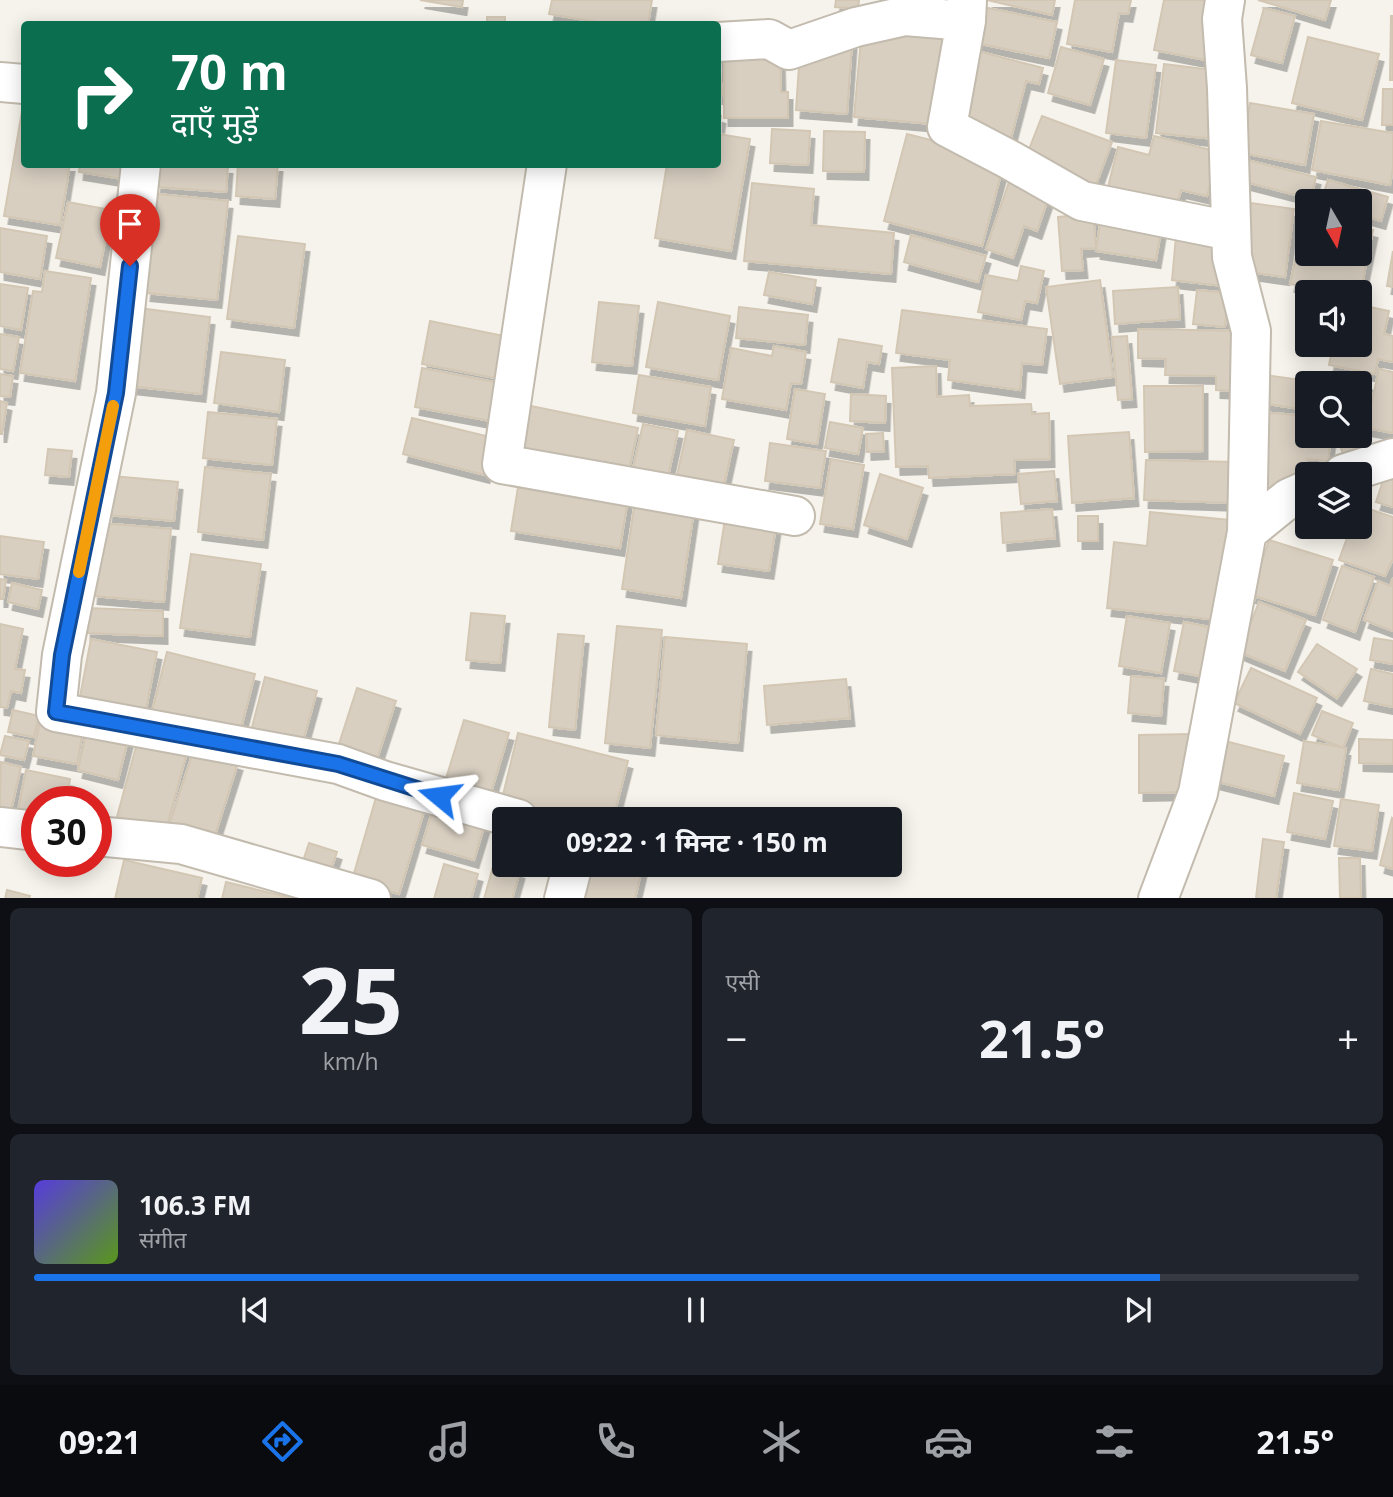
<!DOCTYPE html>
<html lang="hi">
<meta charset="utf-8">
<style>
body{margin:0;font-family:"Open Sans","Noto Sans Devanagari",sans-serif;background:#20242c;color:#f1f3f6;height:100vh;display:flex;flex-direction:column;font-size:26px;white-space:nowrap}
*{box-sizing:border-box;margin:0}
p{font-size:23px;color:#9ea1a6}
.icon{flex:none;width:38px;height:38px;fill:none;stroke:currentColor;stroke-width:2;stroke-linecap:round;stroke-linejoin:round}
.map{position:relative;height:898px;overflow:hidden}
.drawer{display:flex;flex-direction:column;gap:10px;padding:10px;background:#0d0f14;flex:1}
.drawer>*{flex:none}
.top-card{position:absolute;left:21px;top:21px;width:700px;height:147px;border-radius:7px;box-shadow:0 4px 18px #0003;background:#0b6e4f;color:#fff;overflow:hidden}
.needle{width:46px;rotate:171deg}
.tools{position:absolute;left:1295px;top:189px;display:grid;gap:14px}
.tools a{display:grid;place-items:center;width:77px;height:77px;border-radius:7px;background:#171b24;box-shadow:0 4px 18px #0003;font-size:35px}
.speed{position:absolute;left:21px;top:786px;display:flex;gap:14px;font-size:35px;font-weight:700;text-align:center}
.speed>*{display:grid;place-content:center;width:91px;height:91px;border-radius:50%;background:#171b24;box-shadow:0 4px 18px #0003;line-height:1}
.speed .limit{border:10px solid #d22;background:#fff;color:#111}
.pin{position:absolute;display:grid;place-items:center;width:60px;height:60px;color:#fff;margin:-72px -30px;border-radius:50% 50% 50% 0;rotate:-45deg;box-shadow:0 0 7px #0007}
.pin .icon{rotate:45deg}
.me{position:absolute;width:77px;margin:-38px;rotate:286deg;stroke-linejoin:round;filter:drop-shadow(0 0 5px #0008)}
.turn{display:flex;align-items:center;gap:24px;height:147px;padding:0 35px;font-size:32px}
.turn .icon{width:91px;height:91px;stroke-width:2.5}
.turn b{display:block;font-size:49px;line-height:60px}
.big{font-size:52px;font-weight:700;line-height:1.1}
.drawer .widget{flex:1;display:flex;flex-direction:column;justify-content:center;gap:10px;min-width:0;padding:0 24px;border-radius:10px;background:#20242c}
.drawer .dial{align-items:center;gap:0}
.dial b{font-size:91px;line-height:1}
.song{display:flex;align-items:center;gap:21px}
.cover{width:84px;height:84px;border-radius:10px;background:linear-gradient(135deg,hsl(250 70% 55%),hsl(90 70% 35%))}
.played{height:7px;border-radius:4px;background:linear-gradient(90deg,#1a73e8 85%,#363941 85%)}
.keys{display:flex;justify-content:space-around;direction:ltr}
.heat{display:flex;justify-content:space-between;align-items:center;font-size:38px;direction:ltr}
.drawer .tiles{flex:1;display:grid;gap:10px;grid-template-columns:1fr 1fr}
.widget:last-child{grid-column:span 2}
.trip{position:absolute;left:492px;top:807px;width:410px;height:70px;border-radius:7px;background:#171b24;box-shadow:0 4px 18px #0003;font-weight:700;line-height:70px;text-align:center}
.menu{display:flex;height:112px;justify-content:space-around;align-items:center;background:#090b0e;color:#9ea1a6}
.menu .icon{width:49px;height:49px}
.menu .selected{color:#1a73e8}
.menu b{font-size:32px;color:#f1f3f6}
.map>svg:first-child{display:block}
</style>
<div class="map">
<svg width="1393" height="899" viewBox="0 0 1393 899">
<defs>
<filter id="shadow"><feDropShadow dx="4.5" dy="8" stdDeviation="0" flood-color="#0004"/></filter>
</defs>
<rect width="100%" height="100%" fill="#f6f3ec"/>
<path fill="#d8cfc1" stroke="#d3c7b4" stroke-width="2" filter="url(#shadow)" d="M420,0H463L462,7Z
M552,0H652L648,24H609L549,14Z
M836,0H859L858,9L835,7Z
M987,0H1055L1052,15Z
M1075,0H1131L1128,14L1119,13L1112,52L1067,44Z
M1164,0H1218L1206,60L1154,50Z
M1258,0H1331L1325,20Z
M978,6L1057,22L1049,58L971,42Z
M1264,8L1295,16L1282,63L1251,55Z
M1391,16H1393V80H1390Z
M487,17H505V24H487Z
M862,28L951,35L943,125L854,117Z
M1308,37L1379,54L1362,120L1292,103Z
M852,42L847,114L796,110L800,51Z
M1061,47L1104,59L1090,105L1048,93Z
M724,50H780L781,92H788V118H724Z
M973,50L1043,68L1039,84L1026,81L1010,142L952,127Z
M718,53H719L722,96H718Z
M1116,60L1156,65L1146,138L1106,133Z
M1164,64L1222,71L1214,139L1156,133Z
M1383,89H1393V125H1382Z
M1250,103L1314,114L1305,165L1242,153Z
M22,111L24,112V164H70L60,225L4,216Z
M718,115L721,116L718,134L750,139L731,251L655,238L667,164H718Z
M1042,116L1112,142L1092,195L1026,157Z
M1321,121L1393,133V168L1390,185L1312,170Z
M772,129L810,131L808,165L770,163Z
M824,131L865,132L864,172L823,171Z
M907,134L1005,159L982,246L884,221Z
M1154,136L1219,152L1207,196L1181,190L1174,215L1105,199L1118,147L1149,155Z
M1247,160L1316,177L1311,199L1242,181Z
M80,164H125L123,179L79,172Z
M158,164L228,166L226,192L156,187Z
M238,164H278L275,199L236,196Z
M1010,179L1050,193L1037,231L1024,226L1013,258L986,249Z
M1328,180L1388,197L1381,221L1360,215V201H1321Z
M752,183L814,189L811,225L894,233L891,274L744,261Z
M157,194L228,201L217,300L146,293Z
M68,202L111,210L100,267L56,258Z
M1251,203L1294,209L1285,277L1241,271Z
M1093,214L1096,248L1081,249L1083,270L1062,271L1058,217Z
M1101,216L1162,225L1156,260L1096,251Z
M1305,216H1307V254H1360V227L1373,230L1360,295V292H1330L1290,284Z
M0,228L47,236L40,279L0,272Z
M911,235L986,256L978,282L904,262Z
M238,236L305,244L294,328L227,319Z
M1176,237L1227,243L1223,286L1172,280Z
M1393,251V287L1387,286Z
M1021,266L1044,271L1037,303L1025,301L1021,320L978,312L986,275L1018,281Z
M45,271L91,278L75,381L20,373L33,291L42,292Z
M769,272L816,280L812,304L764,295Z
M1100,280L1113,377L1060,384L1046,287Z
M0,284L28,288L21,330L0,326Z
M1178,287L1180,319L1115,324L1113,291Z
M1197,290L1228,293L1225,327L1193,324Z
M599,302L639,306L632,366L592,362Z
M658,302L730,316L718,380L646,367Z
M1360,305L1389,311L1384,334L1393,336V362L1378,359L1375,374L1329,365L1333,345H1360Z
M739,307L808,315L805,345L736,338Z
M139,308L210,317L201,394L130,386Z
M902,310L1047,329L1042,365L1022,363L1020,390L948,380L950,360L896,353Z
M430,321L514,338L506,380L422,364Z
M1138,329L1246,331L1237,391L1216,390V376L1165,375L1166,359L1138,358Z
M0,334L19,337L13,371L0,369Z
M1127,336L1132,399L1118,400L1112,337Z
M839,339L882,346L879,364L867,362L863,388L831,382Z
M774,346L806,352L801,384L791,383L786,410L722,399L731,348L772,356Z
M221,352L285,360L279,412L214,403Z
M936,366L937,397L969,395L970,406L1031,404L1032,414L1049,413L1050,459L1014,460L1015,474L929,478L928,466L896,467L892,368Z
M422,368L510,385L502,423L415,407Z
M1379,369L1393,372V433L1366,428Z
M1327,372L1370,383L1362,412H1360V383H1324Z
M0,374L13,376L10,397L0,396Z
M639,375L711,387L705,426L633,413Z
M1265,375L1314,382L1307,383V410L1260,403Z
M1144,386H1203V451L1145,452Z
M795,389L825,394L817,444L787,439Z
M851,394L886,396L885,423L850,421Z
M0,401L7,403L2,434H0Z
M531,406L638,428L627,479L520,458Z
M208,412L277,419L272,465L203,458Z
M1260,412L1307,416V436H1331L1328,461L1307,459L1304,487L1252,500Z
M412,418L494,438L485,475L403,454Z
M830,422L863,428L858,454L825,448Z
M643,424L678,431L665,490L630,482Z
M687,430L734,440L721,499L674,489Z
M1129,432L1134,498L1072,503L1068,436Z
M883,433L884,451L867,452L866,434Z
M1354,438L1358,454L1344,458L1339,442Z
M770,443L826,451L820,488L765,481Z
M48,449L72,451L69,477L45,475Z
M831,459L864,465L853,529L820,524Z
M1146,460L1236,462L1235,503L1144,500Z
M1388,465L1393,467V507L1376,502Z
M205,467L271,474L263,540L198,532Z
M1054,471L1057,501L1021,504L1018,474Z
M880,474L923,488L907,539L864,525Z
M112,476L178,482L174,521L108,515Z
M519,481L628,498L620,548L511,531Z
M635,501L694,510L681,598L622,589Z
M1360,506L1393,517V559L1385,576L1339,560L1351,527H1360Z
M1052,509L1055,538L1003,543L1001,513Z
M1150,512L1229,520L1219,620L1107,608L1114,542L1147,546Z
M1078,516H1098V541H1078Z
M725,519L776,526L769,571L718,564Z
M100,523L171,529L164,602L93,596Z
M0,536L44,542L38,579L0,574Z
M1269,540L1333,560L1315,615L1251,595Z
M191,554L261,564L250,637L180,628Z
M1342,566L1374,577L1355,632L1323,620Z
M1393,578V631L1364,620L1378,581L1390,586Z
M0,579L6,580L3,599H0Z
M12,583L42,590L38,609L8,602Z
M1259,602L1306,620L1285,671L1239,652Z
M87,608L163,611V636L86,633Z
M471,613L505,616L500,663L466,660Z
M1127,616L1170,623L1161,673L1119,666Z
M1184,622L1225,630L1215,679L1174,671Z
M0,624L23,629L15,669L25,670L21,693L11,691L7,708L0,707Z
M617,626L662,630L650,748L605,743Z
M558,634L584,636L575,730L549,727Z
M665,637L747,644L738,743L656,735Z
M1374,638L1393,641V664L1370,660Z
M91,639L157,652L144,720L78,707Z
M1317,644L1357,669L1337,698L1298,672Z
M167,652L255,674L239,736L151,715Z
M1251,668L1317,698L1300,734L1234,703Z
M1371,669L1393,674V707L1364,701Z
M1131,676L1164,679L1161,716L1128,713Z
M265,677L317,691L302,745L251,731Z
M846,679L850,718L767,725L764,686Z
M357,688L396,701L375,765L336,753Z
M13,710L39,716L34,737L8,732Z
M1322,711L1353,723L1343,748L1312,735Z
M41,716L84,724L77,764L33,756Z
M464,720L509,733L489,799L444,785Z
M88,726L129,736L118,780L78,770Z
M140,732L189,745L164,837L115,824Z
M518,733L628,761L613,819H561L501,803Z
M1191,734L1192,792L1139,793V735Z
M5,736L29,741L24,760L0,755Z
M1359,739L1393,740V764L1359,763Z
M1225,741L1284,756L1274,796L1214,781Z
M1304,741L1346,748L1339,790L1297,783Z
M194,749L238,763L211,848L166,835Z
M1,762L21,767L11,810L0,808Z
M26,770L70,779L66,802H37V814L18,811Z
M1294,793L1333,801L1325,839L1287,832Z
M377,794L425,808L399,894L352,880Z
M1341,799L1379,805L1372,851L1334,846Z
M433,809L485,824L474,860L422,845Z
M1392,818L1393,819V869L1380,865Z
M1263,839L1284,842L1276,899L1256,898Z
M309,843L337,852L330,873L302,864Z
M1339,858H1360L1361,898H1340Z
M124,860L202,878L197,899H115Z
M494,863L520,871L512,899H484Z
M444,864L478,874L471,899H434Z
M583,864H643L635,899H576Z
M226,882L291,898L222,899Z
M7,890L30,896L29,899H5Z"/>
<g fill="none" stroke-linecap="round" stroke-linejoin="round">
<defs>
<path id="minor" d="M967,0L966,21L947,127L1010,160L1082,201L1231,231
M1225,0L1222,19L1227,88L1232,257L1251,331L1247,532
M718,42L769,39L789,50L856,27L905,16L966,21
M0,82L24,84
M141,164L116,393L62,655L56,712L338,764L385,781L518,819
M547,164L502,464L795,516
M1343,474L1393,458
M0,827L37,831
M96,836L181,844L371,899
M564,899L573,864
M1158,899L1198,793L1247,532L1289,498L1307,490"/>
</defs>
<use href="#minor" stroke="#c2bbae" stroke-width="42"/>
<use href="#minor" stroke="#fff" stroke-width="38"/>
</g>
<g fill="none" stroke-linecap="round" stroke-linejoin="round">
<defs>
<path id="route" d="M130,266L116,393L62,655L56,712L338,764L439,796"/>
</defs>
<use href="#route" stroke="#114b97" stroke-width="18"/>
<use href="#route" stroke="#1a73e8" stroke-width="12"/>
<path stroke="#f59e0b" stroke-width="12" d="M79,572L113,406"/>
</g>
</svg>
<div class="tools">
<a><svg class="needle" viewBox="-14 -14 28 28"><path d="M0-13l5 13h-10z" fill="#e53935"/><path d="M0 13l5-13h-10z" fill="#9ea1a6"/></svg></a>
<a><svg class="icon" aria-label="sound" viewBox="0 0 24 24"><path d="M4 9h4l5-4v14l-5-4H4zM17 9q2 3 0 6"/></svg></a>
<a><svg class="icon" aria-label="search" viewBox="0 0 24 24"><circle cx="10" cy="10" r="6"/><path d="M15 15l6 6"/></svg></a>
<a><svg class="icon" aria-label="layers" viewBox="0 0 24 24"><path d="M12 4l9 5-9 5-9-5zM3 14l9 5 9-5"/></svg></a>
</div>
<div class="speed"><div class="limit">30</div></div>
<div class="pin" style="left:130px;top:266px;background:#d93025"><svg class="icon" aria-label="arrive" viewBox="0 0 24 24"><path d="M6 21V4h12l-3 4 3 4H6"/></svg></div>
<svg class="me" style="left:439px;top:796px" viewBox="-20 -20 40 40"><path d="M0-17L14 15 0 8-14 15z" fill="#1a73e8" stroke="#fff" stroke-width="4"/></svg>
<div class="trip">09:22 · 1 मिनट · 150 m</div>
<div class="top-card">
<div class="turn"><svg class="icon" aria-label="right" viewBox="0 0 24 24"><path d="M7 20v-9h11M14 6l5 5-5 5"/></svg><div><b>70 m</b>दाएँ मुड़ें</div></div>
</div>
</div>
<section class="drawer">
<div class="tiles">
<div class="widget dial"><b>25</b><p>km/h</p></div>
<div class="widget"><p>एसी</p>
<div class="heat"><a>−</a><b class="big">21.5°</b><a>+</a></div>
</div>
<div class="widget">
<div class="song"><i class="cover"></i><div><b>106.3 FM</b><p>संगीत</p></div></div>
<div class="played"></div>
<div class="keys"><svg class="icon" aria-label="previous" viewBox="0 0 24 24"><path d="M18 5L8 12l10 7zM5 5v14"/></svg><svg class="icon" aria-label="pause" viewBox="0 0 24 24"><path d="M8 5v14M16 5v14"/></svg><svg class="icon" aria-label="next" viewBox="0 0 24 24"><path d="M6 5l10 7-10 7zM19 5v14"/></svg></div>
</div>
</div>
</section>
<nav class="menu">
<b>09:21</b>
<svg class="icon selected" aria-label="directions" viewBox="0 0 24 24"><path d="M12 3l9 9-9 9-9-9zM9 14v-3h6M13 9l2 2-2 2"/></svg>
<svg class="icon" aria-label="music" viewBox="0 0 24 24"><path d="M9 18V5l10-2v13"/><circle cx="6" cy="18" r="3"/><circle cx="16" cy="16" r="3"/></svg>
<svg class="icon" aria-label="phone" viewBox="0 0 24 24"><path d="M5 4h4l2 5-3 2q2 4 5 5l2-3 5 2v4C11 20 4 13 5 4z"/></svg>
<svg class="icon" aria-label="climate" viewBox="0 0 24 24"><path d="M12 3v18M4 7l16 10M4 17L20 7"/></svg>
<svg class="icon" aria-label="car" viewBox="0 0 24 24"><path d="M5 17H2v-5l4-1 3-4h7l3 4 3 1v5h-3M9 17h6M6 11h13"/><circle cx="7" cy="17" r="2"/><circle cx="17" cy="17" r="2"/></svg>
<svg class="icon" aria-label="filters" viewBox="0 0 24 24"><path d="M4 7h16M4 17h16"/><circle cx="9" cy="7" r="2"/><circle cx="15" cy="17" r="2"/></svg>
<b>21.5°</b>
</nav>
